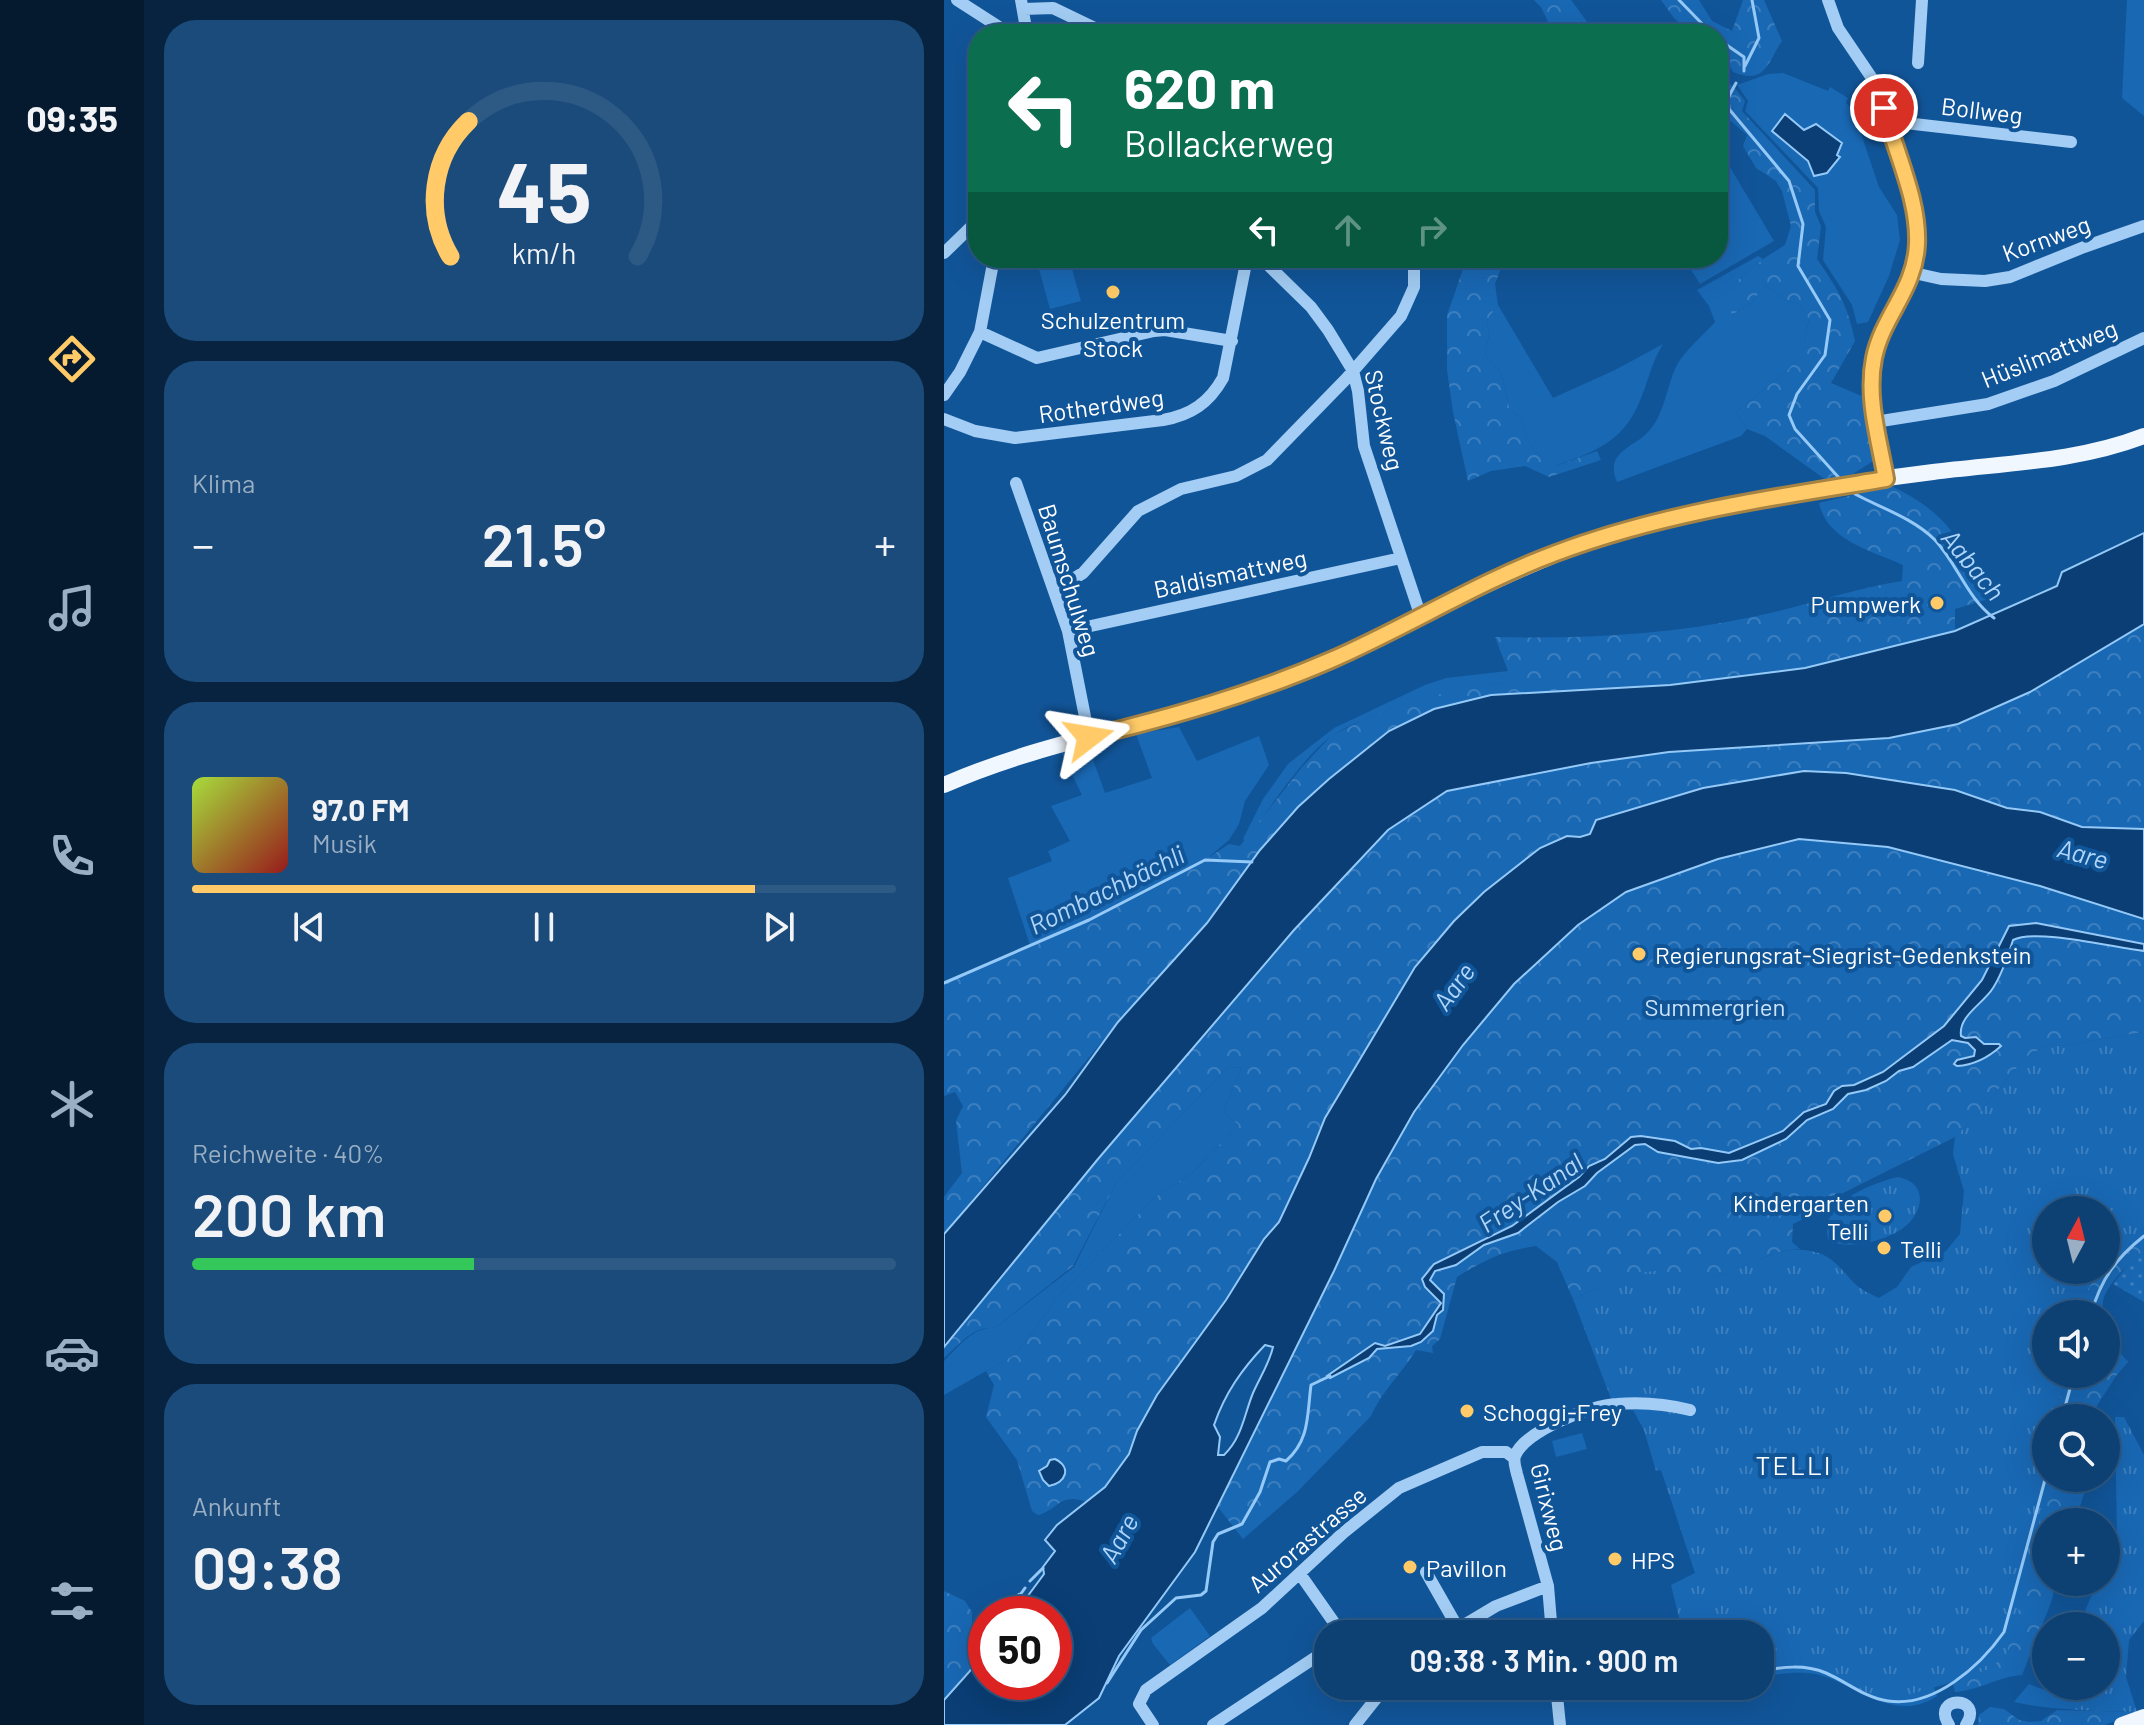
<!DOCTYPE html>
<html lang="de">
<meta charset="utf-8">
<style>
body{margin:0;font-family:Barlow,sans-serif;background:#1b4b7b;color:#f1f3f6;height:100vh;display:flex;flex-direction:column;font-size:30px;white-space:nowrap}
*{box-sizing:border-box;margin:0}
p{font-size:26px;color:#9aafc4}
.icon{flex:none;width:44px;height:44px;fill:none;stroke:currentColor;stroke-width:2;stroke-linecap:round;stroke-linejoin:round}
.map{position:relative;flex:1;overflow:hidden}
.drawer{display:flex;flex-direction:column;gap:20px;padding:20px;background:#07233f;width:800px}
.drawer>*{flex:none}
.hud{position:absolute;left:24px;top:24px;width:760px;height:244px;border-radius:32px;box-shadow:0 8px 32px #0002,0 0 0 2px #2d5985;background:#0b6e4f;color:#fff;overflow:hidden}
.needle{width:52px;rotate:7deg}
.fabs{position:absolute;left:1088px;top:1196px;display:grid;gap:16px}
.fabs a{display:grid;place-items:center;width:88px;height:88px;border-radius:50%;background:#0d4073;box-shadow:0 8px 32px #0002,0 0 0 2px #2d5985;font-size:40px}
.speed{position:absolute;left:24px;top:1596px;display:flex;gap:16px;font-size:40px;font-weight:700;text-align:center}
.speed>*{display:grid;place-content:center;width:104px;height:104px;border-radius:50%;background:#0d4073;box-shadow:0 8px 32px #0002,0 0 0 2px #2d5985;line-height:1}
.speed .limit{border:12px solid #d22;background:#fff;color:#111}
.pin{position:absolute;display:grid;place-items:center;width:68px;height:68px;color:#fff;margin:-34px;border:4px solid #fff;border-radius:50%;box-shadow:0 2px 8px #0007}
.me{position:absolute;width:88px;margin:-44px;rotate:76deg;stroke-linejoin:round;filter:drop-shadow(0 0 6px #0008)}
.turn{display:flex;align-items:center;gap:28px;height:168px;padding:0 24px;font-size:36px}
.turn .icon{width:104px;height:104px;stroke-width:2.5}
.turn b{display:block;font-size:56px;line-height:68px}
.lanes{display:flex;align-items:center;height:76px;padding:0 24px;background:#0003;justify-content:center;gap:40px;direction:ltr}
.lanes .off{opacity:.35}
.big{font-size:60px;font-weight:600;line-height:1.1}
.drawer .tile{flex:1;display:flex;flex-direction:column;justify-content:center;gap:12px;min-width:0;padding:0 28px;border-radius:32px;background:#1b4b7b}
.drawer .dial{align-items:center;gap:0}
.dial svg{height:208px;overflow:visible;fill:none;stroke:#2d5985;stroke-width:7;stroke-linecap:round;text-anchor:middle}
.dial text{fill:#f1f3f6;stroke:none}
.song{display:flex;align-items:center;gap:24px}
.cover{width:96px;height:96px;border-radius:12px;background:linear-gradient(135deg,hsl(80 70% 55%),hsl(0 70% 35%))}
.played{height:8px;border-radius:4px;background:linear-gradient(90deg,#ffca67 80%,#2d5985 80%)}
.keys{display:flex;justify-content:space-around;direction:ltr}
.heat{display:flex;justify-content:space-between;align-items:center;font-size:44px;direction:ltr}
.charge{height:12px;border-radius:6px;background:linear-gradient(90deg,#34c759 40%,#2d5985 0)}
.trip{position:absolute;left:370px;top:1620px;width:460px;height:80px;border-radius:32px;background:#0d4073;box-shadow:0 8px 32px #0002,0 0 0 2px #2d5985;font-weight:600;line-height:80px;text-align:center}
main{display:flex;flex:1;min-height:0}
.menu{display:flex;flex-direction:column;width:144px;justify-content:space-around;align-items:center;background:#051a2e;color:#9aafc4}
.menu .icon{width:56px;height:56px}
.menu .active{color:#ffca67}
.menu b{font-size:36px;color:#f1f3f6}
.map>svg:first-child{display:block}
</style>
<main>
<nav class="menu">
<b>09:35</b>
<svg class="icon active" aria-label="directions" viewBox="0 0 24 24"><path d="M12 3l9 9-9 9-9-9zM9 14v-3h6M13 9l2 2-2 2"/></svg>
<svg class="icon" aria-label="music" viewBox="0 0 24 24"><path d="M9 18V5l10-2v13"/><circle cx="6" cy="18" r="3"/><circle cx="16" cy="16" r="3"/></svg>
<svg class="icon" aria-label="phone" viewBox="0 0 24 24"><path d="M5 4h4l2 5-3 2q2 4 5 5l2-3 5 2v4C11 20 4 13 5 4z"/></svg>
<svg class="icon" aria-label="climate" viewBox="0 0 24 24"><path d="M12 3v18M4 7l16 10M4 17L20 7"/></svg>
<svg class="icon" aria-label="car" viewBox="0 0 24 24"><path d="M5 17H2v-5l4-1 3-4h7l3 4 3 1v5h-3M9 17h6M6 11h13"/><circle cx="7" cy="17" r="2"/><circle cx="17" cy="17" r="2"/></svg>
<svg class="icon" aria-label="filters" viewBox="0 0 24 24"><path d="M4 7h16M4 17h16"/><circle cx="9" cy="7" r="2"/><circle cx="15" cy="17" r="2"/></svg>
</nav>
<section class="drawer">
<div class="tile dial"><svg viewBox="0 0 100 80">
<path d="M14 69A42 42 0 1 1 86 69"/>
<path d="M14 69A42 42 0 0 1 21 17" stroke="#ffca67"/>
<text x="50" y="56" font-size="32" font-weight="700">45</text>
<text x="50" y="72" font-size="11">km/h</text>
</svg></div>
<div class="tile"><p>Klima</p>
<div class="heat"><a>−</a><b class="big">21.5°</b><a>+</a></div>
</div>
<div class="tile">
<div class="song"><i class="cover"></i><div><b>97.0 FM</b><p>Musik</p></div></div>
<div class="played"></div>
<div class="keys"><svg class="icon" aria-label="previous" viewBox="0 0 24 24"><path d="M18 5L8 12l10 7zM5 5v14"/></svg><svg class="icon" aria-label="pause" viewBox="0 0 24 24"><path d="M8 5v14M16 5v14"/></svg><svg class="icon" aria-label="next" viewBox="0 0 24 24"><path d="M6 5l10 7-10 7zM19 5v14"/></svg></div>
</div>
<div class="tile"><p>Reichweite · 40%</p><b class="big">200 km</b><div class="charge"></div></div>
<div class="tile"><p>Ankunft</p><b class="big">09:38</b></div>
</section>
<div class="map">
<svg width="1200" height="1725" viewBox="0 0 1200 1725">
<defs>
<pattern id="forest-crowns" width="20" height="18" patternUnits="userSpaceOnUse" patternTransform="scale(2)"><rect width="20" height="18" fill="#1968b4"/><path d="M2 6a3 3 0 1 1 6 0M12 15a3 3 0 1 1 6 0" fill="none" stroke="#3c7fbf"/></pattern>
<pattern id="park-tufts" width="24" height="20" patternUnits="userSpaceOnUse" patternTransform="scale(2)"><rect width="24" height="20" fill="#1968b4"/><path d="M3 7l-1-3M5 7V3M7 7l1-3M15 17l-1-3M17 17v-4M19 17l1-3" fill="none" stroke="#3c7fbf"/></pattern>
<pattern id="garden-dots" width="8" height="8" patternUnits="userSpaceOnUse" patternTransform="scale(2)"><rect width="8" height="8" fill="#1968b4"/><path d="M2 2h.1M6 6h.1" fill="none" stroke="#3c7fbf" stroke-width="1.8" stroke-linecap="round"/></pattern>
</defs>
<rect width="100%" height="100%" fill="#159"/>
<path fill="#1968b4" d="M1183,0H1200V116L1178,98Z
M839,73L884,91L886,87L904,98L902,103L909,110L935,187L953,215L956,240L945,276L924,322L913,324L908,305L879,260L882,227L875,211L874,188L801,111L804,101L793,85L824,74Z
M774,147L830,241L756,284L740,258H774Z
M814,256L819,259L794,280L788,315L808,302L821,285L841,300L855,304L865,319L859,351L844,370L792,412L803,429L797,436L673,482C670,475 668,466 672,459C680,446 696,442 705,431C722,412 722,385 734,363C743,349 759,335 771,322L765,306L753,290Z
M92,258H125L137,301L106,309Z
M554,305L609,398L671,370L719,344C707,363 704,383 695,403C678,443 649,452 611,466C590,456 583,442 578,419L566,410L557,373L541,355L545,334L543,320Z
M564,671V683C520,686 480,697 438,713C422,719 402,726 388,736C359,756 323,812 302,841L299,839L319,799L344,764L390,728L481,685L502,678Z
M235,727L253,761L315,736L325,765L301,801L295,824L285,840L261,860L145,920L86,945L64,878L108,861L104,851L126,841L107,806L138,795L117,752L144,746L161,793L208,778L192,734Z
M298,1067L279,1112L295,1125L247,1174L211,1197L113,1298L72,1354L0,1395V1361C15,1347 29,1326 51,1328L130,1267L172,1183L283,1068Z
M638,1433L643,1449L612,1457L608,1441Z
M246,1608L266,1636L226,1665L209,1644L207,1638Z
M850,1655L988,1681L993,1696C950,1725 911,1683 872,1674C854,1671 834,1674 816,1677V1663Z"/>
<path fill="url(#forest-crowns)" d="M590,0H627L652,34H610L597,7Z
M717,0H755L768,21L788,31L799,0H820L838,41C823,63 822,85 789,72L782,59L774,54V34H748L730,18Z
M775,78L790,87L801,101L798,111L871,190V212L877,226L873,259C894,290 903,303 911,341L887,383L922,398C932,424 935,434 929,461L909,474L882,480L821,436L803,429L792,412L844,370L859,350L865,319L855,304L841,300L821,285L808,302L788,315L784,304L794,280L819,259L841,245L847,226L838,191L832,181L812,168L799,146L803,135L774,110Z
M523,258H561L551,284L554,305L543,320L545,334L541,355L557,373L566,410L578,419C583,442 590,456 612,466L653,451L657,460L605,477L581,466L547,471L524,481L509,412L503,370V315Z
M947,486C1000,511 1017,538 1041,590L1044,599L1011,609V631L861,668L726,685L547,695L445,731L385,779L354,807L316,850L263,923L174,1022L0,1234V1197L18,1173L12,1121L19,1106L11,1092L0,1096V983C96,941 198,903 285,844L296,846L358,767L387,736L419,720L472,700L527,686L564,683V671L551,637C637,639 724,635 808,617C858,607 908,589 958,581L959,565C929,551 883,541 875,503Z
M1200,624V829L1138,827L1096,812L1063,808L1011,790L902,773L860,771L819,779L647,834L636,837L623,836L596,848L510,921L471,967L381,1118L365,1158L335,1222L320,1239L282,1300L213,1395L193,1431L185,1454L161,1487L143,1502C115,1492 116,1509 94,1515L88,1511L73,1460L42,1417L50,1385L42,1371L72,1354L113,1298L211,1197L247,1174L295,1125L279,1112L298,1067L283,1068L172,1183L129,1266L51,1328C29,1325 15,1345 0,1358V1347L154,1159L350,930L444,830L503,791L647,763L725,752L945,738L1014,724L1086,692Z
M855,839L944,847L1096,886L1200,919V944L1092,923L1053,946L1038,980L1000,1026L939,1073L910,1085L898,1086L890,1091L882,1104L860,1112L839,1131L785,1153L757,1148L747,1149L697,1136L674,1146L661,1159L645,1166L635,1177L568,1226L490,1264L481,1287L497,1303L489,1331L500,1294L486,1280L491,1271L512,1265L540,1245L575,1233L614,1202L641,1186L653,1173L692,1145L701,1144L708,1150L774,1163L798,1160L842,1139L863,1120L889,1108L904,1094L922,1090L942,1081L955,1070H961L1008,1040L1024,1043L1032,1050L1030,1055L1013,1060L1032,1062L1038,1057L1048,1055L1056,1046L1055,1044H1040L1032,1037L1021,1038L1017,1036C1014,1016 1039,1004 1049,988C1058,974 1065,956 1069,940C1092,928 1171,948 1200,951V1032L1118,1046L1106,1044L1082,1057L1033,1115L1011,1137L899,1193L879,1209L849,1224L848,1242L856,1249C823,1250 800,1272 768,1277C750,1280 730,1272 712,1272C689,1271 651,1290 629,1299L613,1262L592,1246C558,1251 542,1259 513,1277L496,1339L488,1346L489,1353L472,1350C458,1373 437,1392 427,1416L353,1492L299,1539L274,1507L432,1179L470,1112L519,1045L570,984L634,925L682,892L774,859Z
M1200,1228V1250C1188,1260 1162,1285 1159,1301C1158,1305 1160,1310 1161,1314H1138L1142,1292L1156,1270H1162C1162,1249 1184,1240 1200,1228Z
M1162,1321C1164,1338 1173,1349 1184,1362L1172,1376L1145,1418H1110L1123,1374H1162Z
M1102,1445V1478H1138L1141,1491L1131,1522H1102V1582H1111L1108,1600L1078,1675C1052,1677 1037,1690 1011,1692L1006,1670Z
M0,1591L21,1601L28,1612V1646L26,1671L0,1700Z
M1046,1707L1060,1709L1075,1720L1085,1722L1097,1721L1113,1710L1193,1712L1161,1725H1034L1035,1715Z"/>
<path fill="url(#park-tufts)" d="M1200,1032V1228L1169,1251L1162,1261V1210H1102V1270H1156L1142,1292L1138,1314H1102V1374H1123L1110,1418H1102V1469L1089,1574L1079,1594L1062,1655L1045,1669L1002,1684L959,1696L940,1697L915,1690L888,1671L825,1657L816,1658V1634H739L727,1585L751,1573L717,1470L712,1471L700,1430L689,1410L669,1404L629,1299C651,1290 687,1272 711,1271C729,1271 748,1279 766,1277C804,1273 831,1241 871,1252C888,1256 898,1270 909,1282C916,1289 926,1294 935,1298L953,1287L967,1267L1002,1251L1016,1234L1020,1191L1009,1154L1011,1137L1033,1115L1082,1057L1106,1044L1118,1046Z
M954,1177C985,1183 980,1213 958,1229C940,1241 906,1250 885,1241C872,1204 926,1184 954,1177Z
M1171,1417H1180L1200,1455V1621L1185,1640L1182,1677L1193,1712C1151,1711 1112,1711 1070,1702L1085,1684L1106,1692L1109,1686H1162V1626H1135L1153,1582H1162V1562L1173,1537Z"/>
<path fill="url(#garden-dots)" d="M1200,1250V1302L1169,1284L1186,1262Z"/>
<path fill="#0a3e75" stroke="#95c9f7" stroke-width="2" fill-rule="evenodd" d="M841,114L860,130L872,124L898,143L893,155L896,157L883,173L870,176L864,161L828,131Z
M1200,533V624L1086,692L1014,724L945,738L725,752L647,763L503,791L444,830L350,930L154,1159L0,1347V1234L121,1095L174,1022L263,923L316,850L354,807L385,779L445,731L490,709L547,695L726,685L861,668L1011,631L1113,586L1118,572Z
M860,771L902,773L1011,790L1063,808L1096,812L1138,827L1200,829V919L1096,886L944,847L855,839L774,859L682,892L634,925L570,984L519,1045L470,1112L432,1179L390,1271L251,1552L175,1656L155,1698L121,1725H0V1700L26,1671L42,1638V1682H110V1614H48L49,1612L75,1594L80,1601L100,1574L99,1567L111,1551L101,1540L113,1525L161,1487L185,1454L193,1431L213,1395L282,1300L320,1239L335,1222L365,1158L381,1118L471,967L510,921L540,892L596,848L623,836L636,837L646,834L652,820L759,788ZM321,1345L329,1347C325,1364 316,1377 309,1393C300,1415 298,1438 280,1455H274L276,1437L270,1425C281,1393 298,1369 321,1345Z
M1092,923L1200,944V951C1171,948 1092,928 1069,940C1064,956 1058,974 1049,988C1039,1004 1014,1016 1017,1036L1021,1038L1032,1037L1040,1044H1055L1057,1046C1045,1057 1030,1065 1013,1066L1010,1064L1013,1060L1030,1056L1031,1050L1024,1043L1008,1040L969,1067L955,1071L942,1081L922,1090L904,1094L889,1109L863,1120L842,1139L798,1160L774,1163L714,1152L701,1144L691,1145L653,1173L641,1186L614,1202L574,1233L540,1245L512,1265L491,1271L486,1280L500,1294L499,1310L493,1315L489,1331L477,1342L467,1346L433,1349L425,1358L386,1378L383,1376L431,1343L441,1346L476,1334L497,1303L481,1287L478,1279L490,1264L568,1226L635,1177L645,1166L661,1159L687,1137L697,1136L731,1141L747,1149L757,1148L785,1153L839,1131L860,1112L882,1104L890,1091L898,1086L910,1085L939,1072L1000,1026L1038,980L1065,926Z
M111,1459C128,1467 122,1483 105,1486L99,1480L95,1471L103,1466L106,1460Z"/>
<g fill="none" stroke-linecap="round" stroke-linejoin="round">
<path stroke="#95c9f7" stroke-width="3" d="M735,0L768,34
M774,39L800,57V71
M801,66L815,38L808,0
M792,83L784,98L785,109L845,181L859,224L854,266L886,320L881,355L853,394L845,415L851,429L896,479
M911,494C937,508 969,518 991,540C1014,565 1023,598 1050,618
M0,983L145,920L261,860L308,862
M1147,1314C1157,1279 1172,1258 1200,1236
M1118,1418L1130,1374
M86,1581L99,1568
M76,1595L81,1588
M816,1671C838,1667 860,1664 882,1673C903,1682 921,1698 944,1701C990,1708 1036,1666 1060,1632L1102,1476
M163,1683L197,1630L232,1598L257,1595L262,1591L269,1542L274,1534L298,1524L316,1492L326,1462L335,1459L342,1461C366,1440 363,1415 367,1385L386,1376"/>
<path stroke="#a3cdf4" stroke-width="12" d="M13,0L66,34
M77,0L83,34
M884,0L894,28L938,93L971,213L973,243L970,273L940,331L931,356L927,386L942,479
M80,9L109,8L163,34
M974,63L978,0
M944,121L1127,142
M0,253L34,220
M317,258L367,307L384,330L409,371L414,391L420,446L477,617
M970,273L997,279L1041,281L1066,277L1140,247L1200,226
M36,332L93,358L210,331L221,330L288,341
M0,395L16,372L36,332L50,258
M0,419L31,431L71,438L219,420C247,415 265,403 279,378L303,258
M931,422L1044,404L1110,381L1200,338
M72,483L124,631L145,737
M111,590L139,573L194,511L237,489L292,476L323,460L402,379L457,316L470,287V258
M124,631L457,558
M482,1572L514,1628
M356,1574L398,1634
M505,1634L552,1606L604,1586
M608,1634L604,1586L573,1474C572,1469 569,1462 571,1456C580,1431 647,1405 673,1404C698,1402 722,1404 746,1410
M612,1686L616,1725
M209,1725L195,1704L202,1690L318,1608L399,1533L455,1488L538,1452H562L570,1458
M269,1725L384,1649
M411,1725L442,1686
M1005,1725C986,1695 1041,1695 1022,1725"/>
<path stroke="#f1f7ff" stroke-width="16" d="M0,785C106,738 223,724 332,682C464,631 582,552 721,519C809,499 900,483 989,472C1060,463 1133,462 1200,436
M1178,1725L1200,1717"/>
</g>
<g fill="none" stroke-linecap="round" stroke-linejoin="round">
<defs>
<path id="route" d="M145,737C227,717 309,694 387,660C463,627 534,582 612,553C718,513 831,497 942,479C935,439 922,398 930,358C939,315 971,290 973,244C975,199 951,152 940,108"/>
</defs>
<use href="#route" stroke="#a68343" stroke-width="20"/>
<use href="#route" stroke="#ffca67" stroke-width="14"/>
</g>
<g fill="#ffca67" stroke="#159" stroke-width="3">
<circle cx="169" cy="292" r="8"/>
<circle cx="993" cy="603" r="8"/>
<circle cx="695" cy="954" r="8"/>
<circle cx="941" cy="1216" r="8"/>
<circle cx="940" cy="1248" r="8"/>
<circle cx="523" cy="1411" r="8"/>
<circle cx="671" cy="1559" r="8"/>
<circle cx="466" cy="1567" r="8"/>
</g>
<g text-anchor="middle" dominant-baseline="central" stroke-width="8" stroke-linejoin="round" paint-order="stroke">
<g font-size="24" fill="#fff" stroke="#159">
<text transform="translate(1038 110) rotate(7)">Bollweg</text>
<text transform="translate(1102 238) rotate(-20)">Kornweg</text>
<text transform="translate(1105 353) rotate(-22)">Hüslimattweg</text>
<text transform="translate(157 405) rotate(-8)">Rotherdweg</text>
<text transform="translate(441 420) rotate(77)">Stockweg</text>
<text transform="translate(286 573) rotate(-12)">Baldismattweg</text>
<text transform="translate(126 580) rotate(73)">Baumschulweg</text>
<text transform="translate(606 1507) rotate(76)">Girixweg</text>
<text transform="translate(363 1539) rotate(-41)">Aurorastrasse</text>
</g>
<g font-size="24" fill="#fff" stroke="#159" text-anchor="start">
<text x="169" y="319" text-anchor="middle">Schulzentrum<tspan x="169" dy="28">Stock</tspan></text>
<text x="977" y="603" text-anchor="end">Pumpwerk</text>
<text x="711" y="954">Regierungsrat-Siegrist-Gedenkstein</text>
<text x="925" y="1202" text-anchor="end">Kindergarten<tspan x="925" dy="28">Telli</tspan></text>
<text x="956" y="1248">Telli</text>
<text x="539" y="1411">Schoggi-Frey</text>
<text x="687" y="1559">HPS</text>
<text x="482" y="1567">Pavillon</text>
</g>
<g font-size="24" fill="#cce5fe" stroke="#159">
<text x="771" y="1006">Summergrien</text>
</g>
<g font-size="26" font-style="italic" fill="#b0d6fb" stroke="#159">
<text transform="translate(1030 564) rotate(51)">Aabach</text>
<text transform="translate(1139 853) rotate(15)">Aare</text>
<text transform="translate(162 889) rotate(-26)">Rombachbächli</text>
<text transform="translate(509 986) rotate(-54)">Aare</text>
<text transform="translate(586 1192) rotate(-34)">Frey-Kanal</text>
<text transform="translate(174 1538) rotate(-61)">Aare</text>
</g>
<g font-size="26" letter-spacing="2" fill="#fff" stroke="#159">
<text x="850" y="1464">TELLI</text>
</g>
</g>
</svg>
<div class="fabs">
<a><svg class="needle" viewBox="-14 -14 28 28"><path d="M0-13l5 13h-10z" fill="#e53935"/><path d="M0 13l5-13h-10z" fill="#9aafc4"/></svg></a>
<a><svg class="icon" aria-label="sound" viewBox="0 0 24 24"><path d="M4 9h4l5-4v14l-5-4H4zM17 9q2 3 0 6"/></svg></a>
<a><svg class="icon" aria-label="search" viewBox="0 0 24 24"><circle cx="10" cy="10" r="6"/><path d="M15 15l6 6"/></svg></a>
<a>+</a>
<a>−</a>
</div>
<div class="speed"><div class="limit">50</div></div>
<div class="pin" style="left:940px;top:108px;background:#d93025"><svg class="icon" aria-label="arrive" viewBox="0 0 24 24"><path d="M6 21V4h12l-3 4 3 4H6"/></svg></div>
<svg class="me" style="left:145px;top:737px" viewBox="-20 -20 40 40"><path d="M0-17L14 15 0 8-14 15z" fill="#ffca67" stroke="#fff" stroke-width="4"/></svg>
<div class="trip">09:38 · 3 Min. · 900 m</div>
<div class="hud">
<div class="turn"><svg class="icon" aria-label="left" viewBox="0 0 24 24"><path d="M17 20v-9H6M10 6l-5 5 5 5"/></svg><div><b>620 m</b>Bollackerweg</div></div>
<div class="lanes"><svg class="icon" aria-label="left" viewBox="0 0 24 24"><path d="M17 20v-9H6M10 6l-5 5 5 5"/></svg><svg class="icon off" aria-label="ahead" viewBox="0 0 24 24"><path d="M12 20V5M6 11l6-6 6 6"/></svg><svg class="icon off" aria-label="right" viewBox="0 0 24 24"><path d="M7 20v-9h11M14 6l5 5-5 5"/></svg></div>
</div>
</div>
</main>
